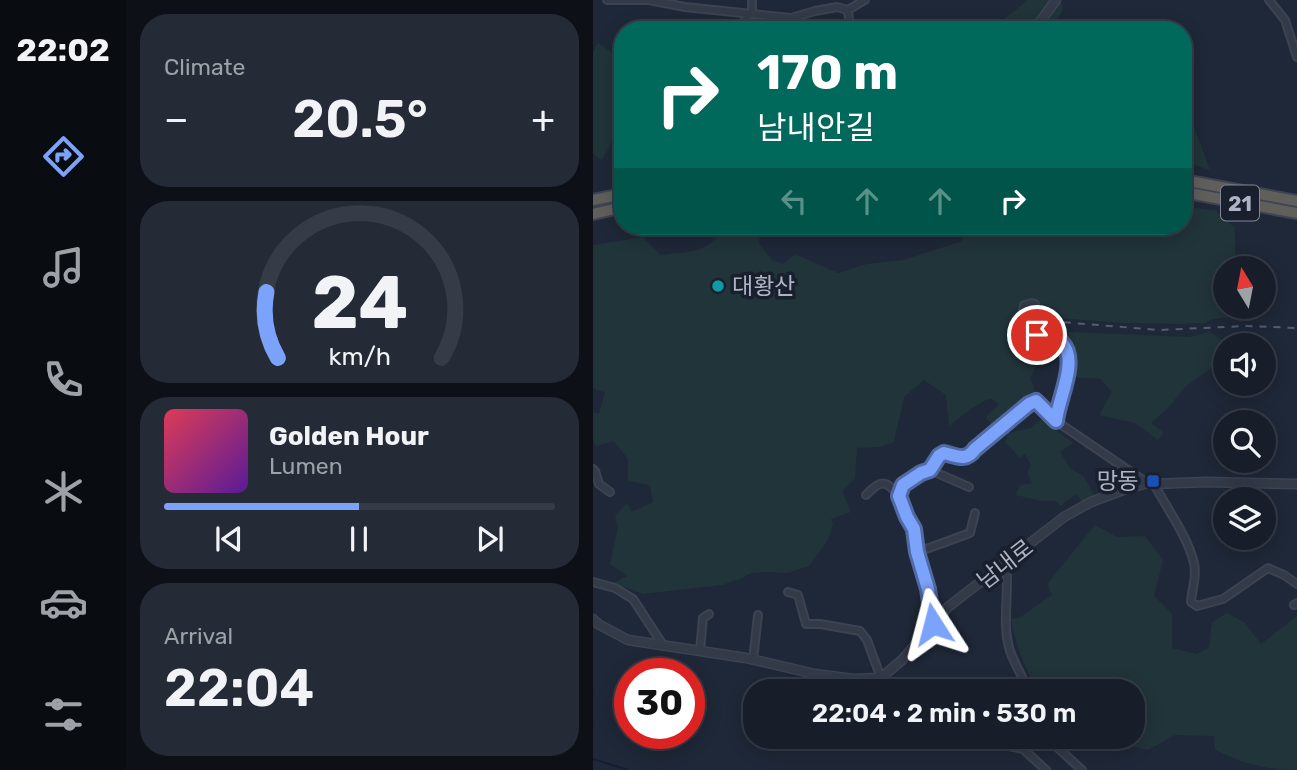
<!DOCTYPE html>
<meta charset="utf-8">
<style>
body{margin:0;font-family:Rubik,"Noto Sans KR",sans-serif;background:#242b36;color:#f1f3f6;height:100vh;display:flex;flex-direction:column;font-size:26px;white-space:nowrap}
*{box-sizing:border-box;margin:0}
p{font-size:23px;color:#9ea2a8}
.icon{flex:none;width:38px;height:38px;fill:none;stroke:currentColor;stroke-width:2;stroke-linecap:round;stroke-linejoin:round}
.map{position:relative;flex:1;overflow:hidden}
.sheet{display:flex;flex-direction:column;gap:14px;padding:14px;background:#0d1017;width:467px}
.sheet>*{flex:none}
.hud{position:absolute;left:21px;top:21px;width:578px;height:214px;border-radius:28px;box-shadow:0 4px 18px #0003,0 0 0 2px #363c47;background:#00695c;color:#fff;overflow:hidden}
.needle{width:46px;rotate:350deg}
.buttons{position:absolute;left:620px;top:256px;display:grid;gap:14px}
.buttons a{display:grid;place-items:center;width:63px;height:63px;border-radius:50%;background:#171e2a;box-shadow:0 4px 18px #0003,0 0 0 2px #363c47;font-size:35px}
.speed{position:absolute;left:21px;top:658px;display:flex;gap:14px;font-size:35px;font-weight:700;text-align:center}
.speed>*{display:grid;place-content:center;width:91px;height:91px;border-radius:50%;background:#171e2a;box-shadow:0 4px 18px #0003,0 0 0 2px #363c47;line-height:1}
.speed .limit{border:10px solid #d22;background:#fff;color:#111}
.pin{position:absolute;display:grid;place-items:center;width:60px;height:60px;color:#fff;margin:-30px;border:4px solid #fff;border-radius:50%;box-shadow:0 2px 7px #0007}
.me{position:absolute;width:77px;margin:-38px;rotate:351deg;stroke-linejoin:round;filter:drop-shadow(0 0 5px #0008)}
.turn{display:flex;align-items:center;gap:24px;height:147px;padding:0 28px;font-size:32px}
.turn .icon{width:91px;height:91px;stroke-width:2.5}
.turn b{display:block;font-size:49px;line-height:60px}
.lanes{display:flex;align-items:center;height:66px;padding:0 28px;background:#0003;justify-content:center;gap:35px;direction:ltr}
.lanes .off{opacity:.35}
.big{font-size:52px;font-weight:600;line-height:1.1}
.sheet .tile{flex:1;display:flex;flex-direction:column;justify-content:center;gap:10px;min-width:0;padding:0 24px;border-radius:28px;background:#242b36}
.sheet .dial{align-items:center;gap:0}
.dial svg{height:182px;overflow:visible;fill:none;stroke:#363c47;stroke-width:7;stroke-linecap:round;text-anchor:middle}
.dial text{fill:#f1f3f6;stroke:none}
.song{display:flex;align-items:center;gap:21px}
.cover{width:84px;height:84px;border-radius:10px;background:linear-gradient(135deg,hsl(350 70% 55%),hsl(270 70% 35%))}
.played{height:7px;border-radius:4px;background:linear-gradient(90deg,#7ca3fb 50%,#363c47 50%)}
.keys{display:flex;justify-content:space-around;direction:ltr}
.heat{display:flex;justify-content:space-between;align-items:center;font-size:38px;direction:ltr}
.trip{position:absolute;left:150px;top:679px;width:402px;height:70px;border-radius:28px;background:#171e2a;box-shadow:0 4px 18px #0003,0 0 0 2px #363c47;font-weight:600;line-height:70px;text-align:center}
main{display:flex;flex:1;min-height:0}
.tab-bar{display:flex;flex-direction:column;width:126px;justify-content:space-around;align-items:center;background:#090c11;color:#9ea2a8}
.tab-bar .icon{width:49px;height:49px}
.tab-bar .current{color:#7ca3fb}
.tab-bar b{font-size:32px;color:#f1f3f6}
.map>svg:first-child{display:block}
</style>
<main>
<nav class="tab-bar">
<b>22:02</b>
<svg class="icon current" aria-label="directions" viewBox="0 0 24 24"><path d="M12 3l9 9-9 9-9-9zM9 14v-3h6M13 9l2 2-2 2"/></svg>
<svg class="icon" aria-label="music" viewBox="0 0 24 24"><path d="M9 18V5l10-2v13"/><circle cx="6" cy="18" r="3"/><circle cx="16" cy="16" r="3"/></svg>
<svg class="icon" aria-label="phone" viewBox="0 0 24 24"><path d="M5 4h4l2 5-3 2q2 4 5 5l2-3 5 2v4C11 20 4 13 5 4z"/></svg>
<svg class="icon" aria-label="climate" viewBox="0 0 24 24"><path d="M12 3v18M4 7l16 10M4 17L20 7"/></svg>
<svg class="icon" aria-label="car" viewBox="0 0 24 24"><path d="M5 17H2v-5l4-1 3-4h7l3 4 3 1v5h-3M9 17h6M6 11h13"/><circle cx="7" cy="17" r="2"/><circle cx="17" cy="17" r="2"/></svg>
<svg class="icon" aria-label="filters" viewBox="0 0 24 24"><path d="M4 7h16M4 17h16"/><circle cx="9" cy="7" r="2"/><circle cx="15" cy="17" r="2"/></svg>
</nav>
<section class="sheet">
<div class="tile"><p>Climate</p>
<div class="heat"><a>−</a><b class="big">20.5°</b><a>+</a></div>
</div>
<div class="tile dial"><svg viewBox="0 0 100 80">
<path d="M14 69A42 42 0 1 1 86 69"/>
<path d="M14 69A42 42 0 0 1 9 40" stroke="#7ca3fb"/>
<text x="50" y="56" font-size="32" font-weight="700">24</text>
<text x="50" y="72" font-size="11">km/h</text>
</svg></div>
<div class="tile">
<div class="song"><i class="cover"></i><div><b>Golden Hour</b><p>Lumen</p></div></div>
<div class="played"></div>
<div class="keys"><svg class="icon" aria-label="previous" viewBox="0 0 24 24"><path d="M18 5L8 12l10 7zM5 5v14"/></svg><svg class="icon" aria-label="pause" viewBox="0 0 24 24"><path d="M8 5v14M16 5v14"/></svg><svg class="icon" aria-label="next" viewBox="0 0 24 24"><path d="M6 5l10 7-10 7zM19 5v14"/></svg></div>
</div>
<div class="tile"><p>Arrival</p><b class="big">22:04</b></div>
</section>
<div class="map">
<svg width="704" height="770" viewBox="0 0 704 770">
<rect width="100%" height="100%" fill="#1f2838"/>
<path fill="#213439" d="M435,0H468L470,10L457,30H397Z
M5,43L18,52L28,75L27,91L18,144L9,160L0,154V52Z
M590,94V97L617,170L590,161Z
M590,207L622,210L642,228V268H632V306H642V316L620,319L611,323L585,324L532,323L437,316L433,323L447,329L477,332L596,337L617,332L636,344L632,345V351L625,363L592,387L576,407L558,423L571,433L565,440L542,423L506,415L519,392L507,379L481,377L465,344L456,342L437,378L442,391L400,427L393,417L406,404L397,398L379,408L356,426L353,395L331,380L311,397C309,412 303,426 301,442L287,447L264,448L262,478L249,491L258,512L238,519L240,524L235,540L216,566L194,573L172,572L158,573L149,578L129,585L50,594L21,583L34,576L17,564L25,527L22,516L34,503L39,512L60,502L57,485L35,481V459L21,441L3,446L0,440V412L6,414L12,392L0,388V245L50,237L67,255C98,251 114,255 132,226H168L166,243L179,260L190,264L202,254L245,273L274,264L310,260L367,242L382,226H590Z
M449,419L480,443L467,452L477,468L490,476L502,496L490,503L483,494L467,506L463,501H448L423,495L427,485L439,483L434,473L438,465L432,454L426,458L420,450L412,443L415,433L438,428Z
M502,525L524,537L552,536L570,560L561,596L579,614V648L603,654L616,648L619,622L634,613L651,622L668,644L704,616V770C675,770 648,764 622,749L621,736L582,735L555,750L504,737H541V691H445C432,668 423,646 418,619L426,618L459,595L454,584Z"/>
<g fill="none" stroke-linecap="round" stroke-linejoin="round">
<path stroke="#131e35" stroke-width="2" d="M0,759L35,770"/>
<defs>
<path id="minor" d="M14,0H56L92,7L198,18L222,11L244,7L255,10L272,0
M676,0L692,20L704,57
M255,10L257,30
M159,14V0
M146,30L156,14
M442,304L439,303L431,305C427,317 428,325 434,336L455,333C459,336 466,339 469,343C486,361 465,399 463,421
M0,469L2,471L6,484L17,492
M337,470L376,487
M561,484C574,509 594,535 601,563C604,576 599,589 598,602L604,606L630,599L675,568L691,575L704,584
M273,495C288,479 293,480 306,496
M325,552L377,533L382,513
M413,563C417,591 408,623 417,651C422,665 430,678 436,691
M0,582L22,588L40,599L70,645
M195,592L205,595L213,624H227L267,631L274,640L288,678L297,691
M701,605L704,603
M340,623L335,589L325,552L322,529L314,517L306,496L310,485L328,473L337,470L346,456L350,453L372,458L377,456L382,449L402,432L423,416L436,404L443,401L463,421L554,483
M107,651L110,618L116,614
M160,660L165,615
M387,737L406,744L430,749L453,770
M458,737L465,748L489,770
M430,749L440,737"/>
<path id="tertiary" d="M441,30L463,0
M0,619L5,624L35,640L153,658L222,674L260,679L288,678L309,660L355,607L471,517L498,502L530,490L554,483L561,484L613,482L704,484"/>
<path id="trunk" d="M590,180L704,201
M590,192L704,213
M0,200L30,194
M0,214L30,207"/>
</defs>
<use href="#minor" stroke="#3c4352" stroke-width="10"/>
<use href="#tertiary" stroke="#3c4352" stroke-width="11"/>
<use href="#trunk" stroke="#3d4453" stroke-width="14"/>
<use href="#minor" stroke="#333a48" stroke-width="6"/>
<use href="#tertiary" stroke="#333a48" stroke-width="8"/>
<use href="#trunk" stroke="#605f5c" stroke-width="10"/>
<path stroke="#555d70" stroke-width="2" stroke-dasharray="7 7" stroke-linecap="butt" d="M443,320L566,330L653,326L704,328"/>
</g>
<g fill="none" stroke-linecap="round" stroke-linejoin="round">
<defs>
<path id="route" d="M340,624L335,589L324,552L321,529L314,517L306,496L310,485L328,473L337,470L346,456L351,453C364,456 373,462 382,449L436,404L443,401L463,421C465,399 486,361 469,343C466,339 459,336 455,333L444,335"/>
</defs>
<use href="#route" stroke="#516aa3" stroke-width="18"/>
<use href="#route" stroke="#7ca3fb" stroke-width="12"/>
</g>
<circle fill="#0f9aa8" stroke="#191f2d" stroke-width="2.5" cx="125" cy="286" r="7"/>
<rect fill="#1a4fb4" stroke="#191f2d" stroke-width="2.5" x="553" y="474" width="14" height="14" rx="3.5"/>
<g text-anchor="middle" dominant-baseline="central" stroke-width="7" stroke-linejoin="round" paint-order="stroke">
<rect fill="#191f2d" stroke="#818797" stroke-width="2" x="628" y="185.5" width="38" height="35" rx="5"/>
<g font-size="21" font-weight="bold" fill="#adb4c5">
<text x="647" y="203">21</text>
</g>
<g font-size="23" fill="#adb4c5" stroke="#191f2d" text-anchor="start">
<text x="139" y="286">대황산</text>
<text x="546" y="481" text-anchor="end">망동</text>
</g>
<g font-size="23" fill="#adb4c5" stroke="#191f2d">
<text transform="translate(412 564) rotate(-38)">남내로</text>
</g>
</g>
</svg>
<div class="buttons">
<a><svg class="needle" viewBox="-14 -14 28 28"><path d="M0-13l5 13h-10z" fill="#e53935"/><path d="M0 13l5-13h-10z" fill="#9ea2a8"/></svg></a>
<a><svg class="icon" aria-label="sound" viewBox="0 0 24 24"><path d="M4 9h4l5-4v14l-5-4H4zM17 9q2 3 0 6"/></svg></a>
<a><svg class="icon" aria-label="search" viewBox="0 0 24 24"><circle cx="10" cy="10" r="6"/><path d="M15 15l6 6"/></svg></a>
<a><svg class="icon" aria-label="layers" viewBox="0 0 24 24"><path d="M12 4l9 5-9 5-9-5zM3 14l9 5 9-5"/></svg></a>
</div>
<div class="speed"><div class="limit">30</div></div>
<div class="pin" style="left:444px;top:335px;background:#d93025"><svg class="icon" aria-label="arrive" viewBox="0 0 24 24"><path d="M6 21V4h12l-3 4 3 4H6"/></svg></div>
<svg class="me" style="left:340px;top:624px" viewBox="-20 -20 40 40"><path d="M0-17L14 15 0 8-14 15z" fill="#7ca3fb" stroke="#fff" stroke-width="4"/></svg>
<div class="trip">22:04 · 2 min · 530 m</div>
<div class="hud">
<div class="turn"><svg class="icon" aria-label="right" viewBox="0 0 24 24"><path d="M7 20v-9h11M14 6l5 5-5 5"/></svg><div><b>170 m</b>남내안길</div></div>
<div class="lanes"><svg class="icon off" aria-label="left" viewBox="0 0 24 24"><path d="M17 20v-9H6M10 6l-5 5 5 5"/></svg><svg class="icon off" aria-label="ahead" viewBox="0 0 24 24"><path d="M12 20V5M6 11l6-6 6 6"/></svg><svg class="icon off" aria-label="ahead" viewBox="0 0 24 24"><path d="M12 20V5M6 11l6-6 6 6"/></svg><svg class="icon" aria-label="right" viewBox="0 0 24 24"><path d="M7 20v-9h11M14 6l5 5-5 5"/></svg></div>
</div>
</div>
</main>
